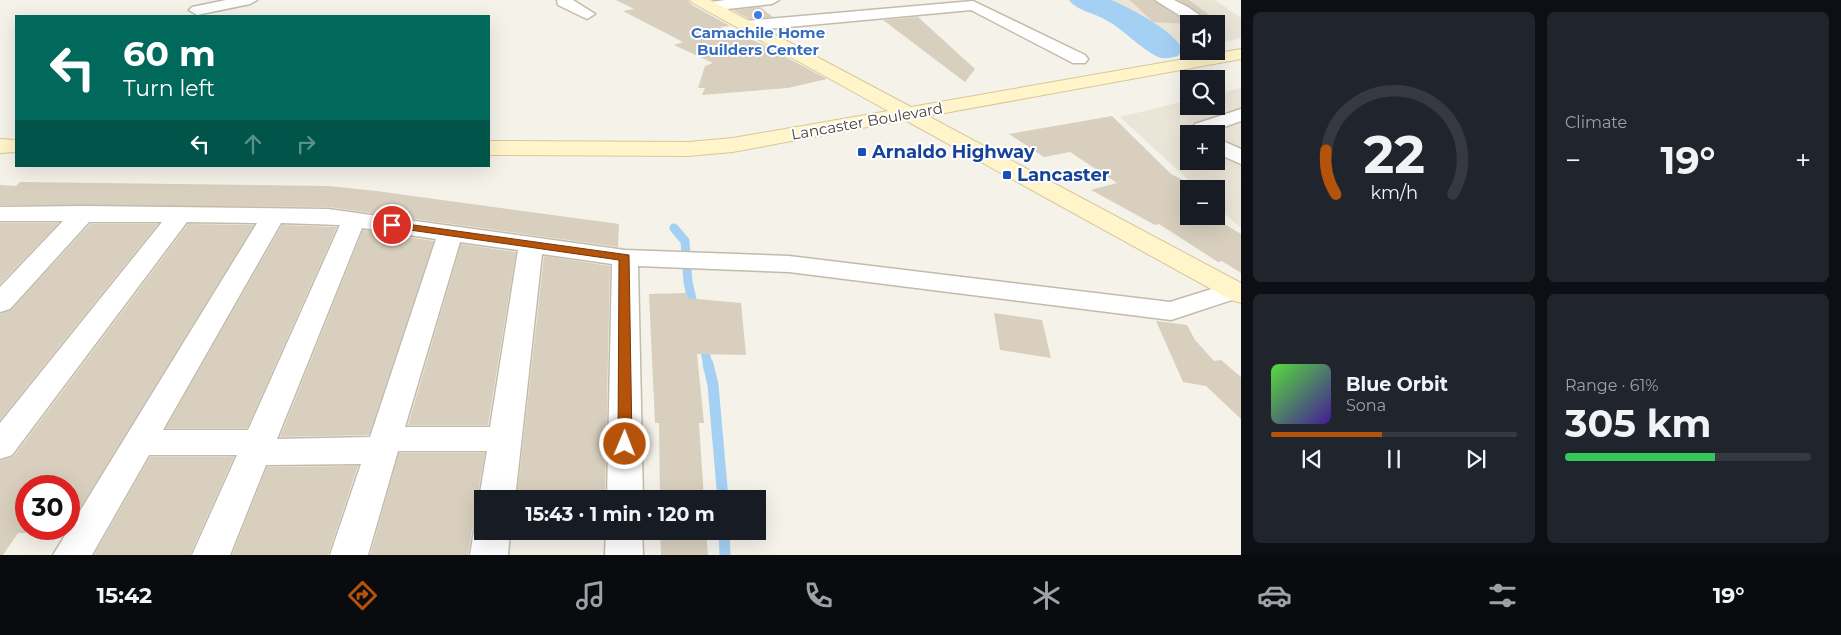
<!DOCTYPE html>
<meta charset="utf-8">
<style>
body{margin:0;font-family:Montserrat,sans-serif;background:#20242c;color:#f1f3f6;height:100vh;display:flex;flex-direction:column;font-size:19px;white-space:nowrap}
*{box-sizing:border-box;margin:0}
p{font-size:16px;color:#9ea1a6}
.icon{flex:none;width:28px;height:28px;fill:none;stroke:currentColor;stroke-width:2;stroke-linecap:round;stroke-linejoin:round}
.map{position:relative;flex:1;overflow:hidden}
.sheet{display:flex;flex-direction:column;gap:12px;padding:12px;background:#0d0f14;width:600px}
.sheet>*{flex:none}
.banner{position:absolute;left:15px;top:15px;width:475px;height:152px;border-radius:0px;box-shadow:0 5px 20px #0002;background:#00695c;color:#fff;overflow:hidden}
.buttons{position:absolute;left:1180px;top:15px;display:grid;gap:10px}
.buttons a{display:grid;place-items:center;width:45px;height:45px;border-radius:0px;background:#171b24;box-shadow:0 5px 20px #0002;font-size:25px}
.speed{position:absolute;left:15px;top:475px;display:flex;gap:10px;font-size:25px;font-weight:700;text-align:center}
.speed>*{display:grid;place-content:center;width:65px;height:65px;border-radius:50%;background:#171b24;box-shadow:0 5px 20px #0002;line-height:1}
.speed .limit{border:8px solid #d22;background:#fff;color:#111}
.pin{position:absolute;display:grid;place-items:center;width:42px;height:42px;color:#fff;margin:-21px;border:2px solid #fff;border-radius:50%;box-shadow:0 1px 5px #0007}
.me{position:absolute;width:55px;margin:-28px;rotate:1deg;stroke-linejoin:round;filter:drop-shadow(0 0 4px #0008)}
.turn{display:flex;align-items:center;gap:18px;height:105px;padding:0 25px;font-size:22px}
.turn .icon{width:65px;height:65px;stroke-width:2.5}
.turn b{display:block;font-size:35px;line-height:42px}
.lanes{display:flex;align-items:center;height:48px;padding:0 25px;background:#0003;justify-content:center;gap:25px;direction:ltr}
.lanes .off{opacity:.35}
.big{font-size:38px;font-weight:700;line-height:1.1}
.sheet .widget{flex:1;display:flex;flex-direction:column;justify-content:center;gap:8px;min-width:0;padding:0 18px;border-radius:8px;background:#20242c}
.sheet .dial{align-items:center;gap:0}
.dial svg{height:130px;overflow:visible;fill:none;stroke:#363941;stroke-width:7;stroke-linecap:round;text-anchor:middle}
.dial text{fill:#f1f3f6;stroke:none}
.song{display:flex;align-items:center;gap:15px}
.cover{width:60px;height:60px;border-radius:8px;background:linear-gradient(135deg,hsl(110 70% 55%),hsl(260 70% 35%))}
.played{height:5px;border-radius:2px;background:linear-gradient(90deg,#b45309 45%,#363941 45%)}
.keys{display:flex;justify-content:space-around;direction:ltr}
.heat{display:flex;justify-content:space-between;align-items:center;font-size:28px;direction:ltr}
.charge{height:8px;border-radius:4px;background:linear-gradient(90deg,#34c759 61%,#363941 0)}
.sheet .tiles{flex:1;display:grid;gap:12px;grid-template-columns:repeat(2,1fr)}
.trip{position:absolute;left:474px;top:490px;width:292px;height:50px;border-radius:0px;background:#171b24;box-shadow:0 5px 20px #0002;font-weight:700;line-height:50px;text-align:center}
.menu{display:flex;height:80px;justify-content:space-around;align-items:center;background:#090b0e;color:#9ea1a6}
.menu .icon{width:35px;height:35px}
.menu .active{color:#b45309}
.menu b{font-size:22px;color:#f1f3f6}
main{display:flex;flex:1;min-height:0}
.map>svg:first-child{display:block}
</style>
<main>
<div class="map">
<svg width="1241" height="555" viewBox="0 0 1241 555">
<rect width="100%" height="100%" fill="#f5f2ea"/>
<path fill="#eae5d7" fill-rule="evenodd" d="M1102,0H1215L1241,18V38L1216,44V24H1189V49L1179,51L1144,28L1126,9Z
M1241,88V228L1216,206V189H1198L1120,117L1189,100V106H1216V94ZM1189,134H1216V161H1189Z"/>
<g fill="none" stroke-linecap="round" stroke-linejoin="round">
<path stroke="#a4d0f4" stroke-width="9" d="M674,228L685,241L688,282L694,308
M703,342L708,365"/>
<path stroke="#a4d0f4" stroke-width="11" d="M708,364L713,385L723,499
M724,531L725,555"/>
<path fill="#a4d0f4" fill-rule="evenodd" d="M1069,0H1111L1116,2C1138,13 1169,28 1183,49L1178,56C1171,58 1163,60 1156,56C1140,48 1123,29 1106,20C1094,13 1076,10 1069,0Z"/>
</g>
<path fill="#d8cfbe" d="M616,0H688L692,5L730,26L720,27L762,44L827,79L788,88L702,95L705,88H698L705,66L713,63L674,45L683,42L623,11L634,9Z
M1130,0H1153L1189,24L1153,22Z
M1178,0H1189L1223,25L1214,24Z
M760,7L773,17L749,19L733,10Z
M918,17L975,69L965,82L883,20Z
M1112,116L1171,174L1189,183V216H1211L1241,234V273L1222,261L1218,262L1159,224L1155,225L1091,190L1117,183L1070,152L1044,157L1009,134Z
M20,182L329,186L376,191L619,224L618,247L328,207L0,205V185L16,186Z
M0,223H59L0,284Z
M90,224H158L0,420V314L11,310Z
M188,224L254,225L69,526V486H26V533H18L3,555H0V461L14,456Z
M282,225L337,227L247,428H166Z
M363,230L434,241L369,435L280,437Z
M461,244L516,252L488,425H408Z
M544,256L610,266L605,495L517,496Z
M686,293L687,298L741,303L746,355L697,354L704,423H699L704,499H660L659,423H655L649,294Z
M994,313L1042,320L1051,358L1000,350Z
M1156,321L1187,325L1195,340L1214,361L1221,360L1241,377V419L1206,386L1183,382Z
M399,453H485L477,499L482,507V514L472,530L468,555H370Z
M150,457H234L190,555H94Z
M358,466L328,555H232L267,467Z
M660,531H706L708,555H661Z"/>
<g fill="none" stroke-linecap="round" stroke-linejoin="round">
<defs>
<path id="street" d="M226,0H257L250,4L197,15L189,10L192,7Z
M557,0H573L595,14L587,19L558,5Z
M725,0H779L772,4L709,11L701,6L704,3Z
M1155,0H1174L1188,7L1212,24H1193Z
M973,1L1085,55L1088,59L1085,63H1073L971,10L746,31L738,26L746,21Z
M1241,109V121L1213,131V134H1193L1192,128L1195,124Z
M1216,138L1241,149V164L1216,153Z
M84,206L328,209L625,250L789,256L1170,302L1234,282L1241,284V297L1171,320L789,272L638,266L643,499H607L612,264L542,254L515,499H482V505L479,499L487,451H398L368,555H330L361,464L266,465L230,555H192L237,455H149L92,555H53L257,223L187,222L12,455L0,459V423L162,222H89L10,309L0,312V287L63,221H0V207ZM281,223L340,225L248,430H163ZM362,228L436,239L370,437L277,439ZM460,242L518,250L490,427H405Z
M482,519V531H510L508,555H470L474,531L479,520Z
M606,531H642L643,555H605Z"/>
<path id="secondary" d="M690,0H710L911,107L1241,49V59L928,116L1241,283V303L1231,300L905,120L733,152L688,156L489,155V141L688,142L733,138L888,111L693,3Z
M0,139L16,140V152L0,153Z"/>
</defs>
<use href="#street" stroke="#c2bbab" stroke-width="3"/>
<use href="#secondary" stroke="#d7c898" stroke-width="2"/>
<use href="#street" fill="#fff" fill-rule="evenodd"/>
<use href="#secondary" fill="#fff4ca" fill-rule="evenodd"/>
</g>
<path fill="#b45309" stroke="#753606" d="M392,222L629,255L632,444L630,448H620L618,444L619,260L389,227L387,225Z"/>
<circle fill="#3f7fe0" stroke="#fff" stroke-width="2" cx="758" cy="15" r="5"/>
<g fill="#1a4fb4" stroke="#fff" stroke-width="2">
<rect x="857" y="147" width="10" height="10" rx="2.5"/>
<rect x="1002" y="170" width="10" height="10" rx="2.5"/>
</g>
<g text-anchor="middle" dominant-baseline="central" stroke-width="4" stroke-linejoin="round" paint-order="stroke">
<g font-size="15" font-weight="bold" fill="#366cbe" stroke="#fff">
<text x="758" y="32">Camachile Home<tspan x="758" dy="17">Builders Center</tspan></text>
</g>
<g font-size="15" fill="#4a4337" stroke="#fff">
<text transform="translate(867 121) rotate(-10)">Lancaster Boulevard</text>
</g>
<g font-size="18" font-weight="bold" fill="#164399" stroke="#fff" text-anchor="start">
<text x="872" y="152">Arnaldo Highway</text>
<text x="1017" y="175">Lancaster</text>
</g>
</g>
</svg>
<div class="buttons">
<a><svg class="icon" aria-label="sound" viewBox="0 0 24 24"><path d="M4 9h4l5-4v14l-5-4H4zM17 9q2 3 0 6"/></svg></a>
<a><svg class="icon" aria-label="search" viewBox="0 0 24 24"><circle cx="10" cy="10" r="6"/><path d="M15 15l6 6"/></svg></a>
<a>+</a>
<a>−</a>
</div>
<div class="speed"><div class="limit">30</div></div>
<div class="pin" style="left:392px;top:225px;background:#d93025"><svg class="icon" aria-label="arrive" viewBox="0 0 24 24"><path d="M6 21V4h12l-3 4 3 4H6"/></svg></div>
<svg class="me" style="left:625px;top:444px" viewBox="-20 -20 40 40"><circle r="17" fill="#b45309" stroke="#fff" stroke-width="3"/><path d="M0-11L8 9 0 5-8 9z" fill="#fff"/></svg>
<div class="trip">15:43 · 1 min · 120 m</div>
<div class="banner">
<div class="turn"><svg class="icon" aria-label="left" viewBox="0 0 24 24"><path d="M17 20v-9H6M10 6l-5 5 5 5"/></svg><div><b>60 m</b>Turn left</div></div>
<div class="lanes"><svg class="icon" aria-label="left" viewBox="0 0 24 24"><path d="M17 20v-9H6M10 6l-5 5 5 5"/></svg><svg class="icon off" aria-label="ahead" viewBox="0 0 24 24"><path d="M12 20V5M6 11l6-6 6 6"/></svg><svg class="icon off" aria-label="right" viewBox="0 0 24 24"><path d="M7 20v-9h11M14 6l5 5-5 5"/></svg></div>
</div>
</div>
<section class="sheet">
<div class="tiles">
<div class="widget dial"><svg viewBox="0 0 100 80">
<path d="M14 69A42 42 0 1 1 86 69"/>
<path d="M14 69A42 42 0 0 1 8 42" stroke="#b45309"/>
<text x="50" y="56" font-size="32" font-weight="700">22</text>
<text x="50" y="72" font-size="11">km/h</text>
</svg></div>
<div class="widget"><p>Climate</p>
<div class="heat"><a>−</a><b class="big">19°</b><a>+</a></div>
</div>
<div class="widget">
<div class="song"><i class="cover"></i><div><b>Blue Orbit</b><p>Sona</p></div></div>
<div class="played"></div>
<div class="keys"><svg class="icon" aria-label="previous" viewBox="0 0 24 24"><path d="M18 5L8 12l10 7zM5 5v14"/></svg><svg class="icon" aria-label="pause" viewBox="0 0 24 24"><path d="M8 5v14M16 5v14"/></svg><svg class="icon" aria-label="next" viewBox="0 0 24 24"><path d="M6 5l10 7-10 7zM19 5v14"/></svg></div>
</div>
<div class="widget"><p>Range · 61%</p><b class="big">305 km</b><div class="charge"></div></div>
</div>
</section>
</main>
<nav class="menu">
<b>15:42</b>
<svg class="icon active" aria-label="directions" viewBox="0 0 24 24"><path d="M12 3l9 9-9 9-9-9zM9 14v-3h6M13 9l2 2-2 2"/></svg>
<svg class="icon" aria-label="music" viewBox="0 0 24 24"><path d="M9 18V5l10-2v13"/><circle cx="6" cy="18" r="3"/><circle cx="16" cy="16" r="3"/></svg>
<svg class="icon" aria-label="phone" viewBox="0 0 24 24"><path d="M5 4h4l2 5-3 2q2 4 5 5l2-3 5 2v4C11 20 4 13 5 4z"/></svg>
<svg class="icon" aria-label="climate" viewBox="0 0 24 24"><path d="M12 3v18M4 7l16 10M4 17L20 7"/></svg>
<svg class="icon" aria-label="car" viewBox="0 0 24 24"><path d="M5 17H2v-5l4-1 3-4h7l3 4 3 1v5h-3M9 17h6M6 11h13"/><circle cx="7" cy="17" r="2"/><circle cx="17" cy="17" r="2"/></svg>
<svg class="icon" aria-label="filters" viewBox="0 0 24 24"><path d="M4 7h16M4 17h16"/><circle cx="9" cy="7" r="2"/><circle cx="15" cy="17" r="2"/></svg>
<b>19°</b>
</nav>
